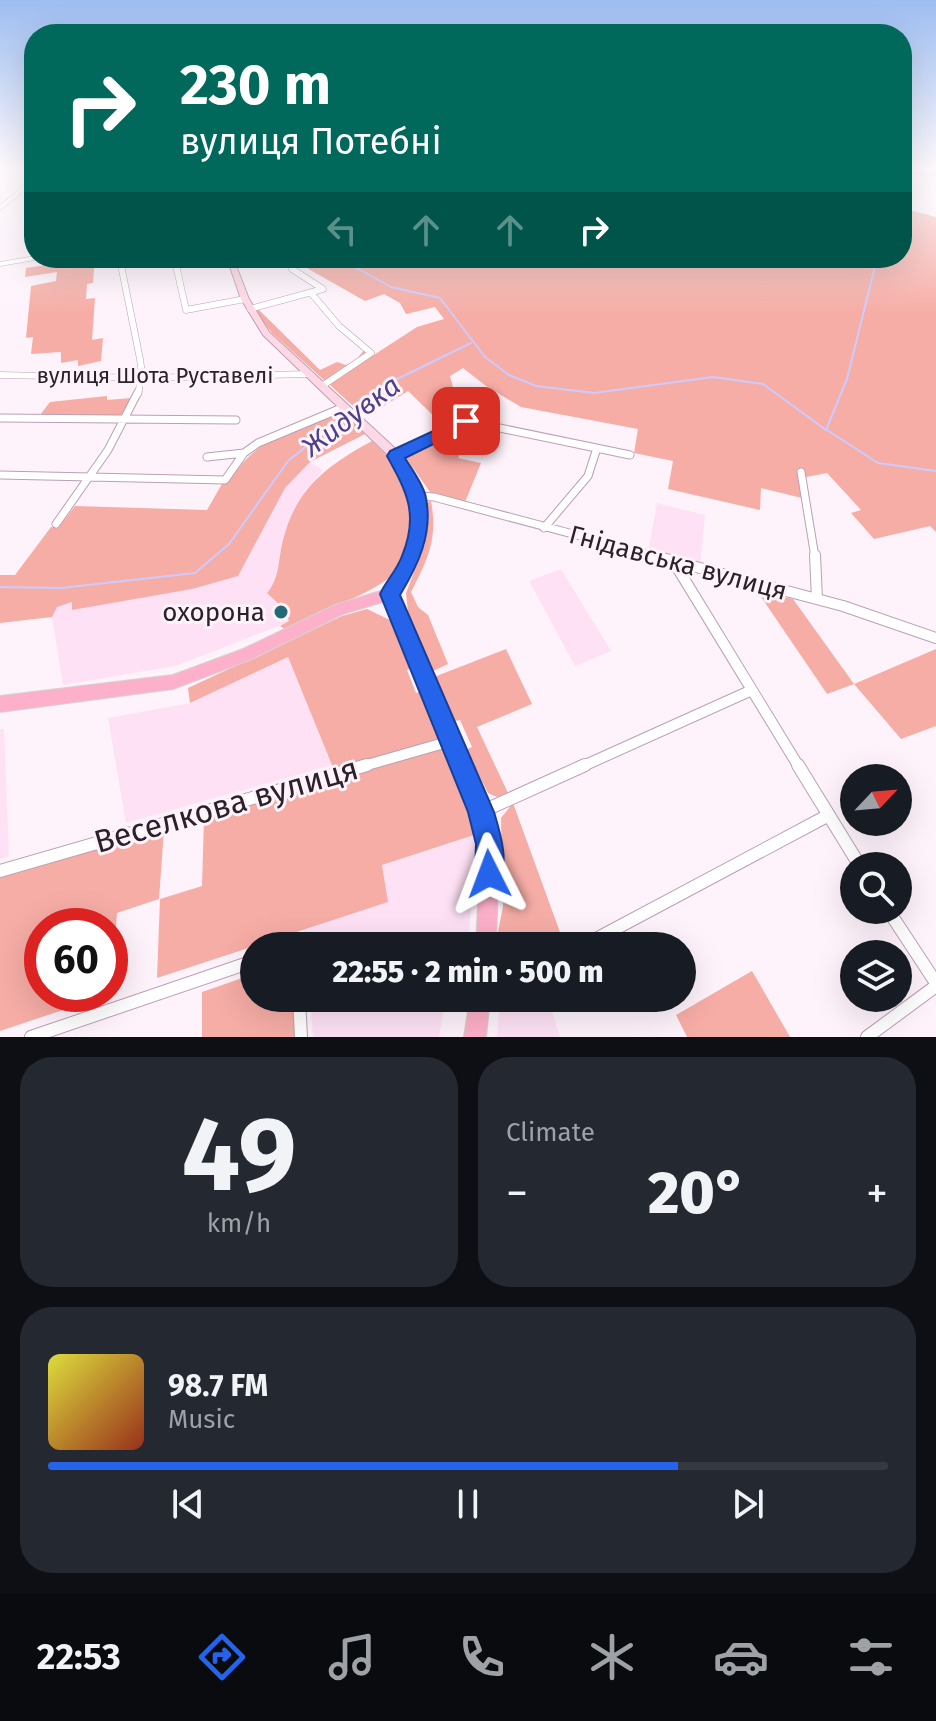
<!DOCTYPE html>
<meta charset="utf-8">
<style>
body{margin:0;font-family:"Fira Sans",sans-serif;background:#242831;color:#f1f3f6;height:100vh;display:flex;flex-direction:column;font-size:30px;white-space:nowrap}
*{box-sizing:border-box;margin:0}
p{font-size:26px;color:#9ea1a6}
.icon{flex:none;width:44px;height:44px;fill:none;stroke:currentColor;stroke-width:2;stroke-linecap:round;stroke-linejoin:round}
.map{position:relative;height:1037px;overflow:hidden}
.drawer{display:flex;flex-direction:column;gap:20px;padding:20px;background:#0d0f14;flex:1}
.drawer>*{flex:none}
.top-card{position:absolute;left:24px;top:24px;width:888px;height:244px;border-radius:32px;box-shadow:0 8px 32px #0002;background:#00695c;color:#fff;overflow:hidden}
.needle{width:52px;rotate:64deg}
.controls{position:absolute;left:840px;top:764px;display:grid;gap:16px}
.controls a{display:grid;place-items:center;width:72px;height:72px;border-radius:50%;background:#171b24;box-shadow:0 8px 32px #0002;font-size:40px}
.speed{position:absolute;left:24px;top:908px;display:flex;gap:16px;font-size:40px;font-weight:700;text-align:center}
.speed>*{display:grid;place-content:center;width:104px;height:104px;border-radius:50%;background:#171b24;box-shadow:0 8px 32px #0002;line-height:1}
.speed .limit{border:12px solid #d22;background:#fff;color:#111}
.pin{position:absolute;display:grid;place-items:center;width:68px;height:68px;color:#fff;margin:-34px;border-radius:16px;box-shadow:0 4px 12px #0006}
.me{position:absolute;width:88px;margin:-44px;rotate:357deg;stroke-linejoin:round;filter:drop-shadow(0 0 6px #0008)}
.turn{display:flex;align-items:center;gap:28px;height:168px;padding:0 24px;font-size:36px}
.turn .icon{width:104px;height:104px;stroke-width:2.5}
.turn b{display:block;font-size:56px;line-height:68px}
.lanes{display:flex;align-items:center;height:76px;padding:0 24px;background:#0003;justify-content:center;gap:40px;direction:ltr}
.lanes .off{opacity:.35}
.big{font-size:60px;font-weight:800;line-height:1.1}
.drawer .widget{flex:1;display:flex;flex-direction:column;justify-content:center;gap:12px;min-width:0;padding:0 28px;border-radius:32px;background:#242831}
.drawer .dial{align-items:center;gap:0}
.dial b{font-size:104px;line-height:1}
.song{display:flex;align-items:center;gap:24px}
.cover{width:96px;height:96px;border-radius:12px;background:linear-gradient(135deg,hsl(60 70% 55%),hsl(10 70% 35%))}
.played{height:8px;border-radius:4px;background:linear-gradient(90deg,#2563eb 75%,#363941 75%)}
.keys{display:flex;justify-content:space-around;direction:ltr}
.heat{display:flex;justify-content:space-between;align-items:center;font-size:44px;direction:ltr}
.drawer .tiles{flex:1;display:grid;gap:20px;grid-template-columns:1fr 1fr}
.widget:last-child{grid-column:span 2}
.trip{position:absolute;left:240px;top:932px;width:456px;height:80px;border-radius:40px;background:#171b24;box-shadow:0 8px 32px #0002;font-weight:800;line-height:80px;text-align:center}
.menu{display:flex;height:128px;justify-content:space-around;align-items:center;background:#090b0e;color:#9ea1a6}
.menu .icon{width:56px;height:56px}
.menu .on{color:#2563eb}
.menu b{font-size:36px;color:#f1f3f6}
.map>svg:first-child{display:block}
</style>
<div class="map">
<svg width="936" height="1037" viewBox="0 0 936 1037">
<rect width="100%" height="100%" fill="#fef3fb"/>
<path fill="#fee1f5" d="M310,462L323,470L305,491L284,537L276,583L267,593L283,607L289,622L175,666L63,685L52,617L56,607L72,602L73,610L239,572L285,488Z
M657,503L705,515L700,566L648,553Z
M561,569L611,651L575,666L529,581Z
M288,657L332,765L126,823L108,718L190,703Z
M0,729H4L9,856L0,859Z
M477,834L468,946H305L304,930L387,902L382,865Z
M310,998H463L444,1008L439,1037H313Z
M500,998H548L560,1037H497Z"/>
<path fill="#f6ada6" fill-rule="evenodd" d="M902,208L936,217V532L930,526L874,539L851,513L861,510L827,473L806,477L804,471L797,470L802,498L761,488L760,510L668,489L673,461L634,453L638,429L521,407L486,386L463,368L450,376L461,417L444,426L408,391C360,420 371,422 329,384L417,327L444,319L435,307L406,314L400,303L384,294L365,301L289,258H902Z
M95,258L93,283L87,284L86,299L95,298L92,340L103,338L101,361L78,366V360L61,363V352L31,354L33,337L26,338L31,286L56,281L57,272L25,277L26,268Z
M258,309L320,370L337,362L346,365L356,360L365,349V353L325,381L272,333L254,310Z
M107,396V400L131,398L123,416L40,415L50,402Z
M341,411L365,434L310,462L285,488L238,576L192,589L72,610V602L57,607L52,617L0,623V575H15L51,527L58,528L75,506L207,510L223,482L230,480C260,434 293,431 341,411Z
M467,423L474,425L458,458L481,463L465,502L430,492L406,458Z
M372,441C382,451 394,461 401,474C416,502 416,554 390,577C372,593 310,617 285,629L280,626L289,621L283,608L267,593C280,578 278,560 283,540C296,488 328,465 372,441Z
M431,501C438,539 428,559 411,592L418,607L428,615L448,664L431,672L408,612L406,593L425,544L423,504Z
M757,591L793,599L854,684L936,649V726L901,739L854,684L827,694Z
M367,609L390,620L412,667L407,670L416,693L422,691L443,738L334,770L288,657L190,703L188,688L342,616Z
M506,649L532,704L477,727L508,793L497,797L488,793L466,750L472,747L460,720L455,721L434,677Z
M446,746L477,834L382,865L388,902L157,978L160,899L202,886L204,819Z
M513,803L565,946H495L503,907L501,818Z
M164,830L159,899L117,913L111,994L0,1031V878ZM42,926H110V994H42Z
M752,971L790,1037H687L676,1015Z
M254,974V998H292L295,1037H202V992Z"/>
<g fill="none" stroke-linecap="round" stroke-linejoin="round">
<path stroke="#cdcbfe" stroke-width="2" d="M339,258L391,287L440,298L485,357L509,375L536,386L594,393L713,377L763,384L826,430L847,379L877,258
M352,410L391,382L471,343
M827,430L878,463L936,471
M0,587L61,588L195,573L229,544L288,461L347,414"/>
<defs>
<path id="street-far4" d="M0,208L34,180
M120,258L121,267
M174,258L176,267
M175,261L193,258
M0,264L35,258"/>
<path id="street-far3" d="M121,265L140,359L142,374L138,394
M176,265L186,310L245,299
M311,293L339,326L371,353L322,386
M250,309L323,289L292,269
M0,375L143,378L310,374"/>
<path id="street-far2" d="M0,418L236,420
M396,456L466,421L630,455
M207,457L244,453L258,443L344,407
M801,472L815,557
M0,475L225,480L244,453
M417,496L434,497L659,557
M56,524L108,450L138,392
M544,528L588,476L597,448"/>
<path id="street-far1" d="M651,555L843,606L936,638
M815,555L817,599
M675,564L799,767
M360,767L451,741
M581,767L752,690"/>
<path id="street" d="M798,765L860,866
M481,812L585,765
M0,871L367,765
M888,910L936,983
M583,946L827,816
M299,998L301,1037
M31,1037L254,961
M867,1037L936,986"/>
<path id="secondary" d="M902,168L936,171V175L902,172Z
M227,258H233L249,299L269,332L400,453C435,511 427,542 394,598L390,599L386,598L384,594C412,540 427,516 392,459L263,335L241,299Z"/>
<path id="primary" d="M390,588L395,590L397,594L490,812L499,844L496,946H476L481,844L472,812L386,601L343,614L252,659L173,689L0,712V696L173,675L243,649L335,605Z
M470,998H490L486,1037H464Z"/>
</defs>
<use href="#street-far4" stroke="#bba0b3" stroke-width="5"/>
<use href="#street-far3" stroke="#bba0b3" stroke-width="7"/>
<use href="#street-far2" stroke="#bba0b3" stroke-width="9"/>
<use href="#street-far1" stroke="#bba0b3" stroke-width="12"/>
<use href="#street" stroke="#bba0b3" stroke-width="14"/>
<use href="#secondary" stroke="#bba0b3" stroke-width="2"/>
<use href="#primary" stroke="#d5d3d4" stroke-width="2"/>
<use href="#street-far4" stroke="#fff" stroke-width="4"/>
<use href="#street-far3" stroke="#fff" stroke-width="6"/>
<use href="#street-far2" stroke="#fff" stroke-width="7"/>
<use href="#street-far1" stroke="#fff" stroke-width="10"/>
<use href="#street" stroke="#fff" stroke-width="12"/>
<use href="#secondary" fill="#fed8e4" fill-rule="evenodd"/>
<use href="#primary" fill="#fdb0c9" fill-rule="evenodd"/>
</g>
<linearGradient id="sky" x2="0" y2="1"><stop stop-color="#9dbdf1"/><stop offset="0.54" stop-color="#fffafd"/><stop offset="1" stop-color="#fffafd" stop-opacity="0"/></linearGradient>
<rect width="936" height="313" fill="url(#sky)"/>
<path fill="#2563eb" stroke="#184099" stroke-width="2" d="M466,416L474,421L472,425L405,458C412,470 424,485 426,498C433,534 418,565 400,595L494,812C501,836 509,861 499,884L489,888L479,884L475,874L476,844L468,812L380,594C386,581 397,570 402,556C419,515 407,492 387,456L390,451Z"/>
<circle fill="#226a77" stroke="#fef3fb" stroke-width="3" cx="281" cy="612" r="8"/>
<g text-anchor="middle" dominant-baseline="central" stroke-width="6" stroke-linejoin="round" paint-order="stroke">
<g font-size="22" fill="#2b2128" stroke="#fef3fb">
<text x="155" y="375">вулиця Шота Руставелі</text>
</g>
<g font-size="26" fill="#2b2128" stroke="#fef3fb">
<text transform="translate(678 563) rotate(15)">Гнідавська вулиця</text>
</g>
<g font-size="26" fill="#2b2128" stroke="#fef3fb" text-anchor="end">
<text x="265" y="612">охорона</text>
</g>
<g font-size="28" font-style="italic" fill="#4c418b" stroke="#fef3fb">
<text transform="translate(351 416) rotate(-37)">Жидувка</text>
</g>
<g font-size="32" fill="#2b2128" stroke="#fef3fb">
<text transform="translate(226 805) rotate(-16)">Веселкова вулиця</text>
</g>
</g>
</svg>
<div class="controls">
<a><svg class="needle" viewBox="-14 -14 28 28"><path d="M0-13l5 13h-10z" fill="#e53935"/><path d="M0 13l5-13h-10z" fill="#9ea1a6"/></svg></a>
<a><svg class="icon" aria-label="search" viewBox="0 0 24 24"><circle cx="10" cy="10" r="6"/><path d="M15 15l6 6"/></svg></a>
<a><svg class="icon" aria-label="layers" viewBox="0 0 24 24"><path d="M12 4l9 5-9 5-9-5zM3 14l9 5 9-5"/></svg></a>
</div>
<div class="speed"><div class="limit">60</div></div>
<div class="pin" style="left:466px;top:421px;background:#d93025"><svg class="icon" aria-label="arrive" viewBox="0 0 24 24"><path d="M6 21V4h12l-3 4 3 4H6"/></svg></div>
<svg class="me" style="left:489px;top:874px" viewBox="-20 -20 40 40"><path d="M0-17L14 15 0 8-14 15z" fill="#2563eb" stroke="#fff" stroke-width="4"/></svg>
<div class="trip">22:55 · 2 min · 500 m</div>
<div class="top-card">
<div class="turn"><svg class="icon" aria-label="right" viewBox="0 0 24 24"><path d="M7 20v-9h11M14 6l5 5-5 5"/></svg><div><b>230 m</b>вулиця Потебні</div></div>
<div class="lanes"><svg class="icon off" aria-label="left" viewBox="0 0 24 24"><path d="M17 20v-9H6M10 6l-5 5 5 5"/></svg><svg class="icon off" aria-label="ahead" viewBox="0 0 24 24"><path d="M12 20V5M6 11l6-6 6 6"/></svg><svg class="icon off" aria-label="ahead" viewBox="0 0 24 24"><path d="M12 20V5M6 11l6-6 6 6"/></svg><svg class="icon" aria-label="right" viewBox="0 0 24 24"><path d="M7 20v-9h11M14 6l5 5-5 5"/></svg></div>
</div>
</div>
<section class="drawer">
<div class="tiles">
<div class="widget dial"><b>49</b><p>km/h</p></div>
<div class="widget"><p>Climate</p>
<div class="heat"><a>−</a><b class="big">20°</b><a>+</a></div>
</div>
<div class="widget">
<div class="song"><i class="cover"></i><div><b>98.7 FM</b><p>Music</p></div></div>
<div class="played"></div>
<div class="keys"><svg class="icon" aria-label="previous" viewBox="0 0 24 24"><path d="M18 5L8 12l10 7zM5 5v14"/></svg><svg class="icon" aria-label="pause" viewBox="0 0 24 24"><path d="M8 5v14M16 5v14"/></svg><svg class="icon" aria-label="next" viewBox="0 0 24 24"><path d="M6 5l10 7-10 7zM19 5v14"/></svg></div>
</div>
</div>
</section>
<nav class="menu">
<b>22:53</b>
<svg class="icon on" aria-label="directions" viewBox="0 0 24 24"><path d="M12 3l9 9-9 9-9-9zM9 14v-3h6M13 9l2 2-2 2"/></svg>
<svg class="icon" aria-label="music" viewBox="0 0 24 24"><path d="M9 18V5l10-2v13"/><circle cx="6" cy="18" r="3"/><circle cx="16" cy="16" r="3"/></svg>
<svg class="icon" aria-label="phone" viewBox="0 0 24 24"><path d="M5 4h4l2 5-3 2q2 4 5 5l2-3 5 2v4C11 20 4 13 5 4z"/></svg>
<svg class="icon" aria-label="climate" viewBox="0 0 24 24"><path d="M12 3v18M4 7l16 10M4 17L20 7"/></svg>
<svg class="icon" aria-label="car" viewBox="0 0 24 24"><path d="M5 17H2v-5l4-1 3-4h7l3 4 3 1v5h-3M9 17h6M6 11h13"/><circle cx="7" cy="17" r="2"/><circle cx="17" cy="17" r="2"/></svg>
<svg class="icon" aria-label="filters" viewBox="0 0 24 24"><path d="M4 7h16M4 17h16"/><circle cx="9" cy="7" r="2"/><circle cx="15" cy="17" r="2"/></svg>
</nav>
